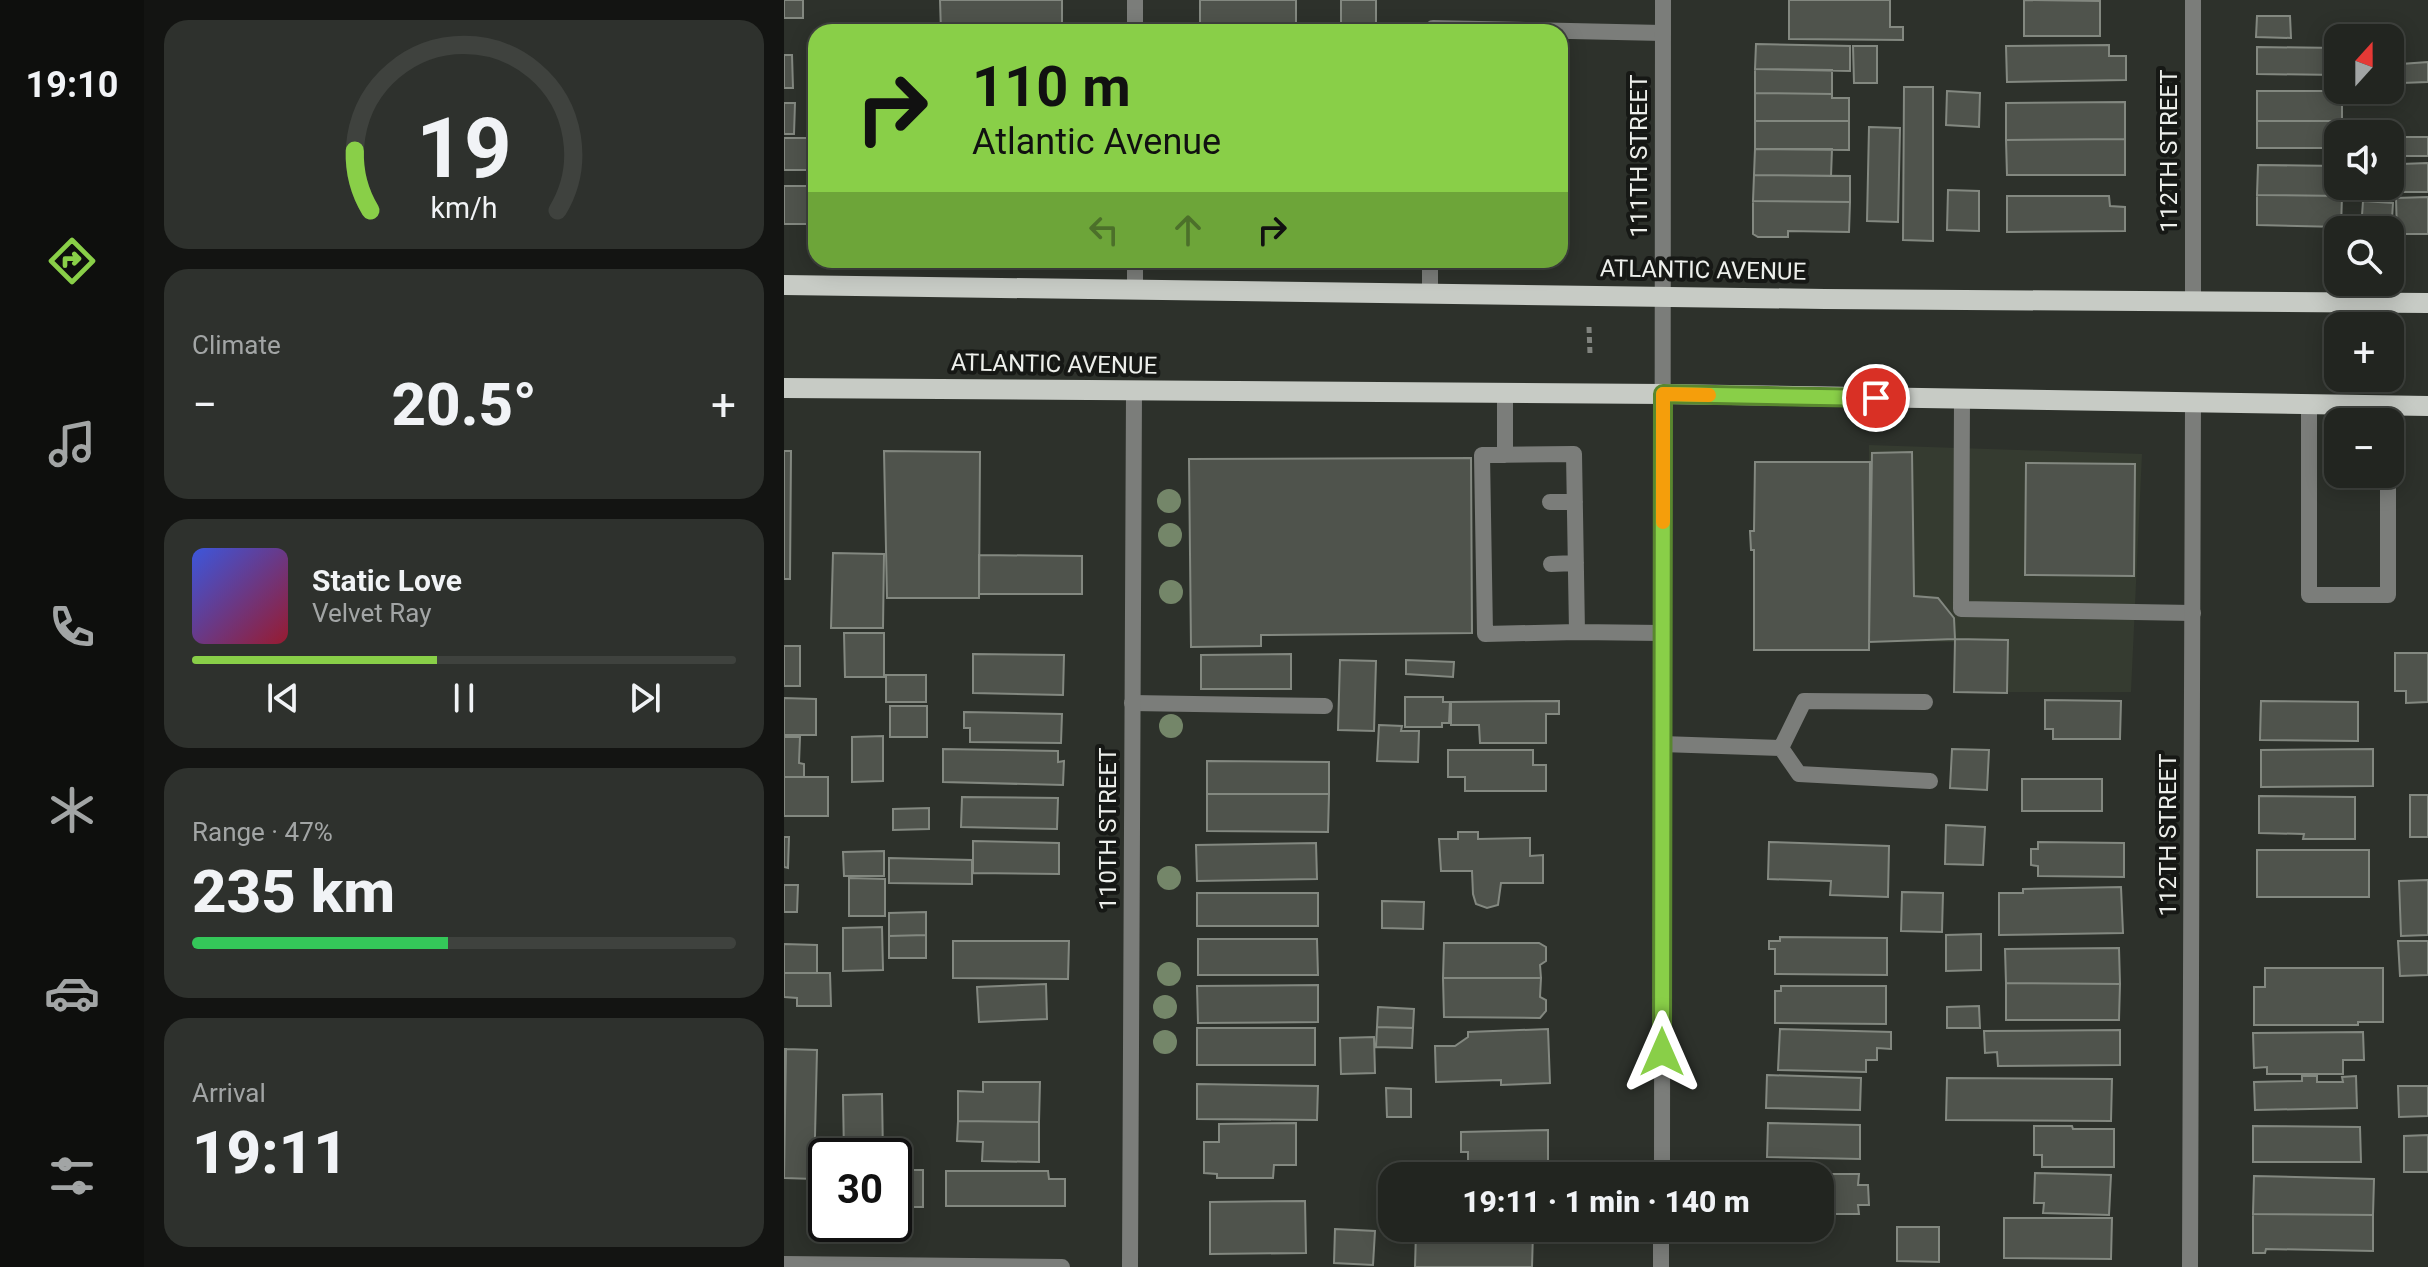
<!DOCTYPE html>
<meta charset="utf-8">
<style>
body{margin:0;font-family:Roboto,sans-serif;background:#2e312d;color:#f1f3f6;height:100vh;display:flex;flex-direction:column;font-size:30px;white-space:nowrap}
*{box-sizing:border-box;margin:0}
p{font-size:26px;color:#a2a5a5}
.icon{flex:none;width:44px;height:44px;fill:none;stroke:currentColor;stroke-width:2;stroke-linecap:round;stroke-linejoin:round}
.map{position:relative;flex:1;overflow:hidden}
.drawer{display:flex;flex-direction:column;gap:20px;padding:20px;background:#131412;width:640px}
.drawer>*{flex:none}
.hud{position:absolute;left:24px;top:24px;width:760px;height:244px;border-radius:24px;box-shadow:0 4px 20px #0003,0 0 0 2px #3f423e;background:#89cf48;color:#111;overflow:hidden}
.needle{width:52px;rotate:21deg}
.fabs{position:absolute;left:1540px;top:24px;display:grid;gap:16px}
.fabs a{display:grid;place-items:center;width:80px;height:80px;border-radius:16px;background:#222520;box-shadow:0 4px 20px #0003,0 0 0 2px #3f423e;font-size:40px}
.speed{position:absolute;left:24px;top:1138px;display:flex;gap:16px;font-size:40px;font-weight:700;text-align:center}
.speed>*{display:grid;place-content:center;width:104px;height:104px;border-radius:50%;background:#222520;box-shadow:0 4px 20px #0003,0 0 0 2px #3f423e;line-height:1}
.speed .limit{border:4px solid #111;border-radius:12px;background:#fff;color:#111}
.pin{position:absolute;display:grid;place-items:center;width:68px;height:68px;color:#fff;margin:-34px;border:4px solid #fff;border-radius:50%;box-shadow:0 2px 8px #0007}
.me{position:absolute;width:88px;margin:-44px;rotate:0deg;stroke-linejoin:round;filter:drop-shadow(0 0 6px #0008)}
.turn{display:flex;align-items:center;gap:28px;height:168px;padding:0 32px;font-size:36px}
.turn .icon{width:104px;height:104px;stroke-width:2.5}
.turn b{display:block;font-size:56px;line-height:68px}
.lanes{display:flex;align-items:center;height:76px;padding:0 32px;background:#0003;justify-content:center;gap:40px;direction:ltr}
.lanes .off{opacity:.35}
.big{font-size:60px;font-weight:800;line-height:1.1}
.drawer .card{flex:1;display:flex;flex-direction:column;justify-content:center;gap:12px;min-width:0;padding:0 28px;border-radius:24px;background:#2e312d}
.drawer .dial{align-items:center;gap:0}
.dial svg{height:208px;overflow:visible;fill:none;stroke:#3f423e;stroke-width:7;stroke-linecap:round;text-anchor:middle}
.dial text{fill:#f1f3f6;stroke:none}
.song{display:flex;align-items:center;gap:24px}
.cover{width:96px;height:96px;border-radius:12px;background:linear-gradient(135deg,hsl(230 70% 55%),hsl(350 70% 35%))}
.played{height:8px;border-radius:4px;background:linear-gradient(90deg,#89cf48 45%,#3f423e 45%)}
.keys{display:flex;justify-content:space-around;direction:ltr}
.heat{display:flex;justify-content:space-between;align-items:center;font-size:44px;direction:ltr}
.charge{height:12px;border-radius:6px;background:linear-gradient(90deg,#34c759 47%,#3f423e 0)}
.trip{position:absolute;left:594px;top:1162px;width:456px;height:80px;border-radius:24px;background:#222520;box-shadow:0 4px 20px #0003,0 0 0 2px #3f423e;font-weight:800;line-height:80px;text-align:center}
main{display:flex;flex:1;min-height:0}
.menu{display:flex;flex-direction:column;width:144px;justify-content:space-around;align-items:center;background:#0e0f0d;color:#a2a5a5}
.menu .icon{width:56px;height:56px}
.menu .on{color:#89cf48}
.menu b{font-size:36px;color:#f1f3f6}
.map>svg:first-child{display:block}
</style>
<main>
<nav class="menu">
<b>19:10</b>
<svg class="icon on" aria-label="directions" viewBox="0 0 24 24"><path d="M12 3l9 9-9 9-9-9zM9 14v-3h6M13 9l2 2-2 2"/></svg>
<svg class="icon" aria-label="music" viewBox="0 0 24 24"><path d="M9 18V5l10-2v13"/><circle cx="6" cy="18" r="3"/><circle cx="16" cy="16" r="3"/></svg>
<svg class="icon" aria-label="phone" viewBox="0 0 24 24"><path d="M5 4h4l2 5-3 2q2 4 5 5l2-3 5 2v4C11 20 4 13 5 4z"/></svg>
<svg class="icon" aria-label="climate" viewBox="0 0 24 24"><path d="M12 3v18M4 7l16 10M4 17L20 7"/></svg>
<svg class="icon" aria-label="car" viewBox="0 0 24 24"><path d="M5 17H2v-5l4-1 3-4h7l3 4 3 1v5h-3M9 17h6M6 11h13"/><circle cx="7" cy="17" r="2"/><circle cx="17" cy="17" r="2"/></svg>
<svg class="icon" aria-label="filters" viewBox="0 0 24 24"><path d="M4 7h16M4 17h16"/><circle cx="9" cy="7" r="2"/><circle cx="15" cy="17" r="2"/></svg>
</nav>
<section class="drawer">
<div class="card dial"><svg viewBox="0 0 100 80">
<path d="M14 69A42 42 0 1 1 86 69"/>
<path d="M14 69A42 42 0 0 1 8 46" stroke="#89cf48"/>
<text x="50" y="56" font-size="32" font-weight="700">19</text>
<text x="50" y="72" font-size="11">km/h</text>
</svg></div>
<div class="card"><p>Climate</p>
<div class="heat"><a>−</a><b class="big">20.5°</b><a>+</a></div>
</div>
<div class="card">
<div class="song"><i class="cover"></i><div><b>Static Love</b><p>Velvet Ray</p></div></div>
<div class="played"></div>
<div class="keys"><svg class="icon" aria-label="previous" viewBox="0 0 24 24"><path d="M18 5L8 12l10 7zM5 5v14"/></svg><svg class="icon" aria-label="pause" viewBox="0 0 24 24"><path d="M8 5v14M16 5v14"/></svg><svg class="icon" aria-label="next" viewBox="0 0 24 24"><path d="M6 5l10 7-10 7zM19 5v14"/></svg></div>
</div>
<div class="card"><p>Range · 47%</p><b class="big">235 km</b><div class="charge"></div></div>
<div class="card"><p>Arrival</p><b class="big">19:11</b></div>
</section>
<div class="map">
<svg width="1644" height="1267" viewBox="0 0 1644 1267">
<rect width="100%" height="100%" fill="#2d312b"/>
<path fill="#353b30" d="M1085,445L1358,454L1347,692H1170V642L1085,641Z"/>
<path fill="#4f534c" stroke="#838880" stroke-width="2" d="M0,0H19V18H0Z
M156,0H278V32H157Z
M416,0H512V28L416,26Z
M557,0H592V32H557Z
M1005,0H1106V27H1119V40L1005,39Z
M1240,0L1316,1V36H1240Z
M1473,16H1506L1507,38L1472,37Z
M972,44L1066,46V71L971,69Z
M1325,45V56H1342V80L1223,82L1222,46Z
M1069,46H1093V83H1070Z
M1473,47L1554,48V75L1473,74Z
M776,53H780L779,218H776Z
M0,55H8L9,88H0Z
M1644,62V82L1618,83L1617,64Z
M971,69L1048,70V94L971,93Z
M1120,87H1149V241L1119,240Z
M1163,91L1196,93L1195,127L1162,125Z
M1473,91H1558V121H1473Z
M971,93L1048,94V98H1065V121H971Z
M1341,102V139L1222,140V103Z
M0,103H11L10,134H0Z
M971,121H1065V150L971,149Z
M1473,121H1585V134H1554V148H1473Z
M1085,127L1116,128L1114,222L1083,221Z
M1616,137H1644V156H1616Z
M0,138H24V170H0Z
M1341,139V175H1223L1222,140Z
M971,149H1048L1047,176L970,175Z
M1644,163V192H1617V164Z
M1474,165L1554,166V186H1558V196L1473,195Z
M970,175L1066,176V202L969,201Z
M0,186H32V224H0Z
M1164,190L1195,191V231L1163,230Z
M1473,195L1558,196L1557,227L1473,225Z
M1223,196H1325L1326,206L1341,207V231L1223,232Z
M1644,197V234H1613L1612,198Z
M969,201L1066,202L1065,232L1004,231V237H974L969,234Z
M1579,201L1609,203L1607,234L1606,230H1577Z
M0,451H7L6,579H0Z
M100,451L196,452L195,598H103Z
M1128,452L1130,596L1154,598L1170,618L1171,639L1085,642L1088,453Z
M687,458L688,633L477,635V646L407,647L405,459Z
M971,462H1086L1085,650H970V550H967L966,531H970Z
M1242,463L1351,464L1350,576L1241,575Z
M49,553L100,554L99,628H47Z
M195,555L298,556V594H195Z
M60,633H100V677H61Z
M1171,639L1224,640L1223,693L1170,692Z
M0,646H16V686H0Z
M1611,653H1644V702L1622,703V691H1611Z
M189,654L280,655L279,695L189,693Z
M507,654V689H417V655Z
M556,660L592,661L590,731L554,730Z
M622,660L670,662L669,677L622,674Z
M102,675H142V702H102Z
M621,697H659V702H666L665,723H658V727H621Z
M0,698L32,699V735H0Z
M1261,700L1337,701L1336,739H1269V729H1261Z
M775,701V714H762V743H696L695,725H667V702Z
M1477,701L1574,702V741L1476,740Z
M106,706H143V737H106Z
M180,712L278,714L277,743L186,742V728H180Z
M595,725L618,726L617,731H635L634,762L593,761Z
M99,736V781L68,782V737Z
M0,737H16L15,763L20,764V777H0Z
M159,749L274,751V762L280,761L279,785L159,782Z
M1168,749L1205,750L1203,790L1166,788Z
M1589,749V786L1477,787V750Z
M664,750H749V765H762V791H681V777H664Z
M423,761L545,762V794H423Z
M0,777H44V816H0Z
M1238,779H1318V811H1238Z
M423,794H545L544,832L423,831Z
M1626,795H1644V837H1626Z
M1475,796L1571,797V839H1519L1520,834L1475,833Z
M178,797L274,798L273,829L177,827Z
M145,808V829L109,830V809Z
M1162,825L1201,827L1199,865L1161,864Z
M674,832H694V839L746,838V856L759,855V883H717L714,905L703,908L692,904L689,894L688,871H657L655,839H674Z
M0,837H5L4,868L0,867Z
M189,841L275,843V874L189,873Z
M985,842L1105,846L1104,897L1046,895L1047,881L984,879Z
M1254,842L1340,843V877L1254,876V866L1247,865V849H1254Z
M532,843L533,879L413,881L412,845Z
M1473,850H1585V897H1473Z
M100,851V876H60L59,852Z
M105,858L188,860V884L105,883Z
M65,878L101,879V916H65Z
M1644,880V935L1617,936L1615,881Z
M0,885H14L13,912H0Z
M1337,887L1339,933L1215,935V893H1239V889Z
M1118,892L1159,893L1158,932L1117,931Z
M413,893H534V926H413Z
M598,901L640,902L639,929L598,928Z
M142,912V935L105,936V913Z
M98,927L99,970L59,971V928Z
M1197,934V970L1162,971V935Z
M142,935V958H105V936Z
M996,937L1103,938V975L991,974V949H985V941H996Z
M414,939H533L534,975H414Z
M169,941H285L284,979L169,978Z
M1614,941H1644V975L1616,976Z
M660,943H755L762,947V961L756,965L757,978H659Z
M0,944L33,945V973H0Z
M1335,948L1336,984L1222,983L1221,949Z
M1481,968H1599V1022H1574V1025H1470V987H1481Z
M0,973H46L47,1006H13V998L0,997Z
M659,978H757L756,997L762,1000V1011L756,1018L660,1017Z
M1222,983L1336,984L1335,1020H1222Z
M262,984L263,1019L195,1022L193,987Z
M534,985V1022L414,1023L413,986Z
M997,986H1102V1024L991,1023V991H997Z
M1195,1006L1196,1028H1163V1007Z
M594,1007L630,1009L629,1028L593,1027Z
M593,1027L629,1028L628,1048L592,1047Z
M413,1028H531V1065H413Z
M764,1029L766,1083L717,1085V1080L652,1082L651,1046H671L684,1037V1032Z
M996,1029L1107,1032V1049L1093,1048V1060H1082V1072L994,1070Z
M1336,1030V1065L1214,1066L1213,1052L1201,1053L1200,1031Z
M1579,1032L1580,1060H1559V1074H1483V1067L1470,1068L1469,1033Z
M590,1037L591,1073L557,1074L556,1038Z
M0,1049H2L0,1140Z
M2,1049L33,1050L30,1179L0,1178Z
M983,1075L1077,1078L1076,1110L982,1108Z
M1518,1076H1533V1082H1559L1558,1077L1572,1076L1573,1108L1471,1110L1470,1082L1518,1081Z
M1163,1078L1328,1079L1327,1121L1162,1120Z
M199,1082H256L255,1122L174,1121V1091L199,1092Z
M413,1084L534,1086L533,1120L413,1119Z
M1614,1086H1644V1116L1615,1117Z
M602,1088L627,1089V1117H603Z
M98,1094L99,1156H60L59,1095Z
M174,1121L255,1122V1162L198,1161L199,1142L173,1141Z
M512,1123V1165H490L489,1178H433V1174L420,1173V1142H435V1124Z
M984,1123L1076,1125V1159L983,1157Z
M1250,1126H1288L1289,1129H1330V1167H1258V1155H1250Z
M1469,1126L1576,1127L1577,1162H1469Z
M764,1130V1176H692V1168H684V1152H677V1132Z
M1644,1135V1172H1620V1136Z
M110,1170H139V1207H110Z
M162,1171H264L265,1179H281V1206H162Z
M1251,1173L1327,1175L1325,1215L1259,1213L1260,1203H1250Z
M986,1174H1075L1074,1185H1084L1085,1205H1074L1075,1214H1036V1176Z
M1470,1176L1590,1179L1589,1215L1469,1214Z
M521,1201L522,1253L426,1254V1202Z
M1469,1214L1589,1215V1251L1482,1249L1481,1253H1469Z
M1220,1218H1328L1327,1259L1220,1258Z
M1113,1227H1155V1262L1113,1261Z
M551,1229L591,1231L589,1265L550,1263Z
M632,1231L749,1232L748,1267H631Z"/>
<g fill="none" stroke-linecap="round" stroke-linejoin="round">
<path stroke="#80837e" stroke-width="5" stroke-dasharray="6 4" stroke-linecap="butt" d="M805,327L806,354"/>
<path stroke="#7b7d7a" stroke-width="16" d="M649,32V28L879,33
M646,260V292
M1178,399L1177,609L1409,613
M1525,404V595H1604V474
M790,454L793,632L701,634L698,455Z
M721,455V393
M766,502H791
M767,564L792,563
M793,632L878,633
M348,703L541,706
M878,744L997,748L1015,774L1146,781
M997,748L1020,701L1141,702"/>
<path stroke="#7b7d7a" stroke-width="16" d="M1409,0V302
M351,32V0
M351,260V289
M878,1176L879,0
M0,1264L278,1267
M346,1267L350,391
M877,1267V1228
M1406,1267L1409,403"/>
<path stroke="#c7cbc5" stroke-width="20" d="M0,285L1041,299L1644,303
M0,388L879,394L1644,406"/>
</g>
<g fill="#748669">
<circle cx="385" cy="501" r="12"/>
<circle cx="386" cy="535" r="12"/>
<circle cx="387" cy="592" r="12"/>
<circle cx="387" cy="726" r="12"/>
<circle cx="385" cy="878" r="12"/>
<circle cx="385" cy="974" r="12"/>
<circle cx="381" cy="1007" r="12"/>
<circle cx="381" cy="1042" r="12"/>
</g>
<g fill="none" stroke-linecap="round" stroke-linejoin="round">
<defs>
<path id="route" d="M878,1052L879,394L1092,398"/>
</defs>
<use href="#route" stroke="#59872f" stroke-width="20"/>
<use href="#route" stroke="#89cf48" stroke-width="14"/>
<path stroke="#f59e0b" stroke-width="14" d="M879,522V394L925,395"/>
</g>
<g text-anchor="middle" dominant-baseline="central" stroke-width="8" stroke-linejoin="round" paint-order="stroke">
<g font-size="24" fill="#edefeb" stroke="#161815">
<text transform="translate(1385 151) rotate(-90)">112TH STREET</text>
<text transform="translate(855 156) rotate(-90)">111TH STREET</text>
<text transform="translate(919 270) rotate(1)">ATLANTIC AVENUE</text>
<text transform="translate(270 364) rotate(1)">ATLANTIC AVENUE</text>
<text transform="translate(324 829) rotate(-90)">110TH STREET</text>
<text transform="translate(1384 835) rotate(-90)">112TH STREET</text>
</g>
</g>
</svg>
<div class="fabs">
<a><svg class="needle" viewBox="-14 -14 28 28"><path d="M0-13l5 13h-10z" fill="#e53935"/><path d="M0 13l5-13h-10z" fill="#a2a5a5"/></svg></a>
<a><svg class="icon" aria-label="sound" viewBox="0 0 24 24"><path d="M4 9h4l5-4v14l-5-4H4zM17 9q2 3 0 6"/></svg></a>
<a><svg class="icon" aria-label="search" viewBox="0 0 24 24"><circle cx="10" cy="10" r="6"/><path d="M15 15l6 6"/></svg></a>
<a>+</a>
<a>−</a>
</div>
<div class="speed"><div class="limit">30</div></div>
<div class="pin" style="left:1092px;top:398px;background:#d93025"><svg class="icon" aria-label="arrive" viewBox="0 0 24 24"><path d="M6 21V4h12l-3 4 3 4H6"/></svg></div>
<svg class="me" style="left:878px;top:1052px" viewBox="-20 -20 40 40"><path d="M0-17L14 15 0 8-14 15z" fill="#89cf48" stroke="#fff" stroke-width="4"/></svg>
<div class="trip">19:11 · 1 min · 140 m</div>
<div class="hud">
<div class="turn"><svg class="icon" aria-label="right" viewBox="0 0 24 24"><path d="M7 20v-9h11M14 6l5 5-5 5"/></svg><div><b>110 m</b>Atlantic Avenue</div></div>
<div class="lanes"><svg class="icon off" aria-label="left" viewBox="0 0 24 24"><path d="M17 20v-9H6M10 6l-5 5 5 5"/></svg><svg class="icon off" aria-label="ahead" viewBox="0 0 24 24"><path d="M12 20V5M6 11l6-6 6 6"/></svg><svg class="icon" aria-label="right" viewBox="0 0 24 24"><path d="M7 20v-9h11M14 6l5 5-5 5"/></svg></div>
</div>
</div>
</main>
